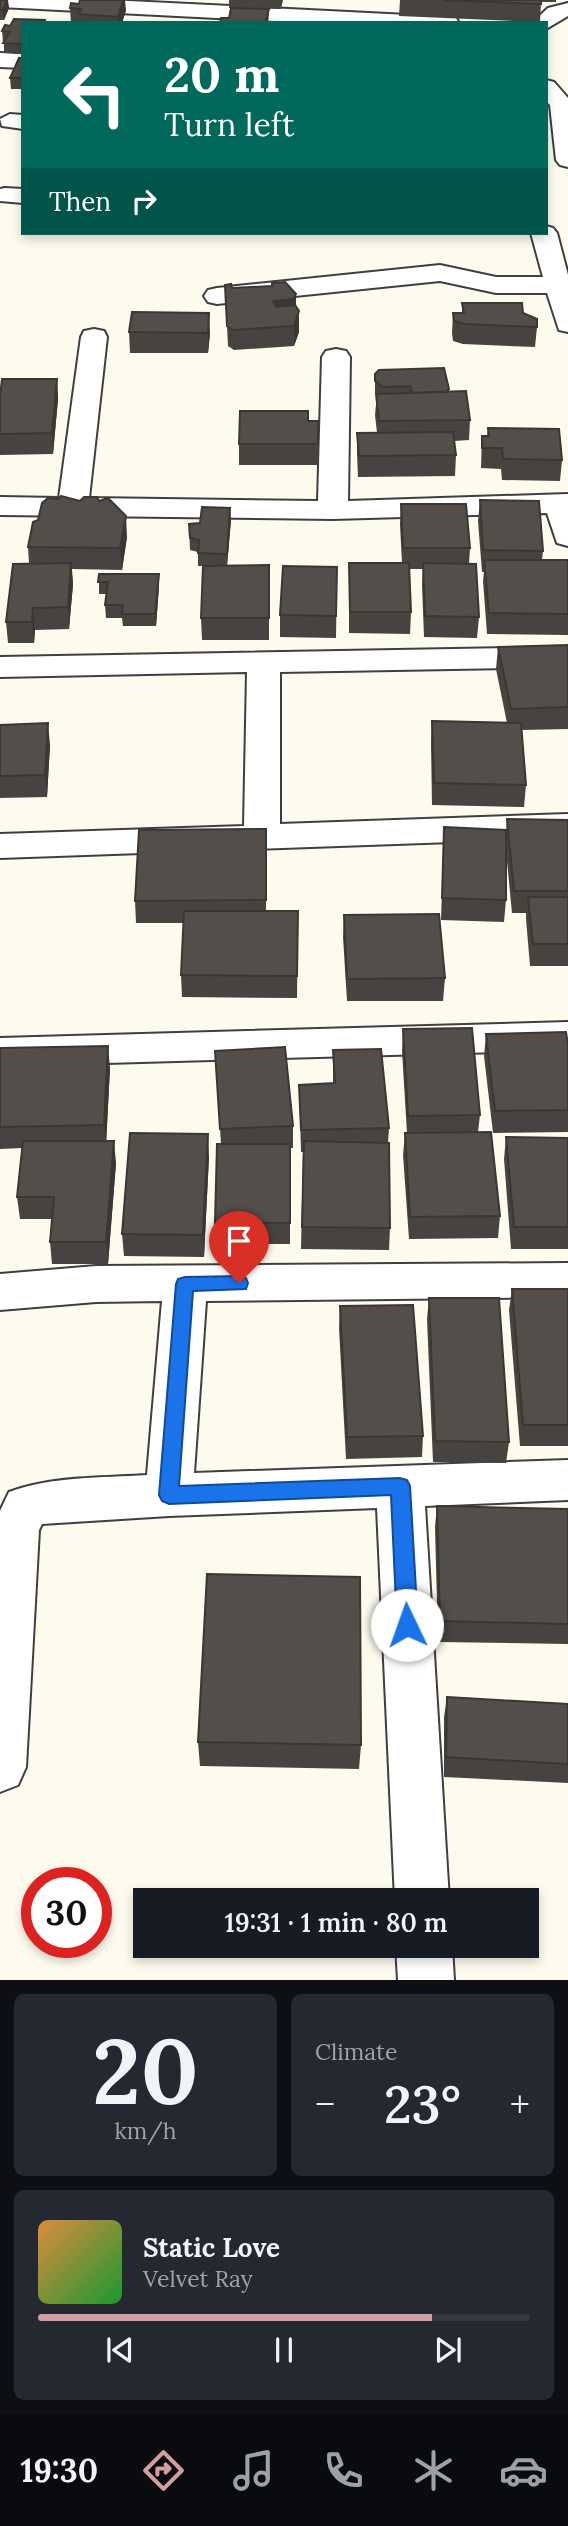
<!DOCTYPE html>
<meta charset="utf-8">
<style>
body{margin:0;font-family:Lora,serif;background:#242831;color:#f1f3f6;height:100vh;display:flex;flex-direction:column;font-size:26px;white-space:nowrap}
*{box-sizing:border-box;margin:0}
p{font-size:23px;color:#9ea1a6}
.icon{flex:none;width:38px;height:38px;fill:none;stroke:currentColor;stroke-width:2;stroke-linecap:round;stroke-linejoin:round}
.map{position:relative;height:1980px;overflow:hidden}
.drawer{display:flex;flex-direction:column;gap:14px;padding:14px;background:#0d0f14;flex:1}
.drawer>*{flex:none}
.top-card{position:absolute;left:21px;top:21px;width:527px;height:214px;border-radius:0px;box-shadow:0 4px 10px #0003;background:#00695c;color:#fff;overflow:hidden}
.speed{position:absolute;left:21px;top:1867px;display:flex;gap:14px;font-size:35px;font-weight:700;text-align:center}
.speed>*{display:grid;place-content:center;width:91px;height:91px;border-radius:50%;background:#171b24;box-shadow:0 4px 10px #0003;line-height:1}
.speed .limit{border:10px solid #d22;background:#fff;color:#111}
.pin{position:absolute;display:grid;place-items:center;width:60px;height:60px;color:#fff;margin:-72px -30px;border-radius:50% 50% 50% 0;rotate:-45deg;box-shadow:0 0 7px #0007}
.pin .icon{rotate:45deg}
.me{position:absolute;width:77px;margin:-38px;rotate:357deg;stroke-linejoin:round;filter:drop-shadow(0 0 5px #0008)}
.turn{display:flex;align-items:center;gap:24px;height:147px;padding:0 28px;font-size:32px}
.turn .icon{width:91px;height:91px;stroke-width:2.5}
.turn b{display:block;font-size:49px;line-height:60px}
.then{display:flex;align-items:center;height:66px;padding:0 28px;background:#0003;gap:14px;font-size:26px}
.big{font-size:52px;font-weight:600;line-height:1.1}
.drawer .card{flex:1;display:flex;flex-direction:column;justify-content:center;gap:10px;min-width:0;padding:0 24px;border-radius:10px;background:#242831}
.drawer .dial{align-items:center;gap:0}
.dial b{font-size:91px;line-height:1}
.song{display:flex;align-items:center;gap:21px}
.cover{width:84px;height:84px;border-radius:10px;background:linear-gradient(135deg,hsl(30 70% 55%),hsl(130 70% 35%))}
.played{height:7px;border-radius:4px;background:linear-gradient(90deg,#d19ea1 80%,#363941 80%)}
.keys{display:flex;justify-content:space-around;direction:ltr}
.heat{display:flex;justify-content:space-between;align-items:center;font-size:38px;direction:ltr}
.drawer .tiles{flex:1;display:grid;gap:14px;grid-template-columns:1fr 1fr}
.card:last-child{grid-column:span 2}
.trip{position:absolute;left:133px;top:1888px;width:406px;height:70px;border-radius:0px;background:#171b24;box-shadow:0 4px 10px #0003;font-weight:600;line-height:70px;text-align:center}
.menu{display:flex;height:112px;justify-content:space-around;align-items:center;background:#090b0e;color:#9ea1a6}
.menu .icon{width:49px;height:49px}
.menu .active{color:#d19ea1}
.menu b{font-size:32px;color:#f1f3f6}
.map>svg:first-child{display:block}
</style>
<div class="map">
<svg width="568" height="1980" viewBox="0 0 568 1980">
<rect width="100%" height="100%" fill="#fdfaee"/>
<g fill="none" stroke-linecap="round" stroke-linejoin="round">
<defs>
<path id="minor" d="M0,0H109L448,17L456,18L459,23H313L0,7Z
M568,3V16L546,29V23H532L548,8Z
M0,53L23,54V68L0,67Z
M546,80L554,82L568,98V167L560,165L556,160L550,105L546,101Z
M10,114L23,115V129L2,126L0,119Z
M5,188L23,189V203L0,201V189Z
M546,226L553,228L557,233L568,275V332L559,330L547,293H496L440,281L217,304L208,302L204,296L208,290L217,288L440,265L496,277H543L531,233H546Z
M94,329L104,331L107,337L89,498L318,501L322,357L326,351L336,349L346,351L350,357L348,501L568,494V546L557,543L547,513L333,519L0,515V497L59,498L81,337L84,331Z
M568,647V667L280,672V824L568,814V838L0,858V834L244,826L247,672L0,677V657Z
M568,1022V1050L0,1066V1038Z
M568,1263V1297L206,1301L194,1473L568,1460V1500L425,1506L449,1900H395L377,1508L169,1516L42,1524L39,1530L26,1767L18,1785L0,1792V1511L9,1492C53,1476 100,1478 147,1475L162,1301L96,1302L0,1310V1274L96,1266Z
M396,1946H452L454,1980H398Z"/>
</defs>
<use href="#minor" stroke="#3f3f3f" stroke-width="4"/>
<use href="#minor" fill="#fff" fill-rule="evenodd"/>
</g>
<path fill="#474340" d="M0,0H8L9,8L4,20H0Z
M229,0H283L281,9L233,8L269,9L268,23H220L229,18L231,8H229Z
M400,0H556V2H541L540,22L399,16Z
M79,4L126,10L122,23H71L70,8Z
M14,19L45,20V23H23V54L4,53V42H3L2,31L5,25L10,26Z
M23,58V89H11L10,78Z
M225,285L232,288L296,305L299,311V332L294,346L234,350L228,346Z
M462,303L523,313L537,327L535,347L463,344L453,341L452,333L453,313H462Z
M129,332L210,333L208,353H130Z
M375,374L449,392L470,420L469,440L454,441L456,455L455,476L358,477L357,454V433H377L375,415L377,394L375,393Z
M57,379L58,399L53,454L0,455V396Z
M308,421L318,444V465H239V444Z
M488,428L562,460L560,481L502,480L501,469L481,468L482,436H487Z
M480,500L543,551L542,560H568V635L487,634L483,581L484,572H482L478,521Z
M401,504L470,548L469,564L479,617L477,638L424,637L422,584L423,569H409L411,612L410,634L349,633V563H402L400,525Z
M231,520L227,565H269V640H202L201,618L203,566H198V552L190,550L189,524Z
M127,537L122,570L72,569L73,584L69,629L35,630L34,643H8L6,622L29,563L28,547Z
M337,567L336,638L280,637V615Z
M99,574L159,586L156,626H123L122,618H106L105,605L106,594H99Z
M568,645V729L522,730L526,785L524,807L432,805L431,743L432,721L507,723L496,669L498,647Z
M0,725L50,745L47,797L0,798Z
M507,819L568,820V966H530L526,919V913H512L506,851V900L504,922L441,920L444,827L506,832Z
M266,829V911H298L297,998L182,997L181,975L184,923H136L135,901Z
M344,915L445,978L443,1001H347L343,937Z
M403,1029L480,1115L478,1132L500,1216L498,1238L409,1239L403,1155L405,1133H407L402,1051Z
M486,1034L568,1045V1132L493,1133L484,1056Z
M0,1048L110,1068L106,1141L116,1163L108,1264H52L50,1242L52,1219H20L17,1197L22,1148L0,1149Z
M333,1050L389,1128L388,1143L390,1228L389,1250L301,1249L303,1152H301L299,1085L333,1083Z
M215,1051L293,1126V1148H290V1244H216L215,1223L221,1144Z
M506,1137L568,1138V1249H511L504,1159Z
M209,1156L204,1257L124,1256L122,1234Z
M512,1289H568V1446H520L509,1310Z
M429,1298L509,1442L506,1463L433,1462L427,1319Z
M340,1306L423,1436L422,1457L346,1459L339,1328Z
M437,1506L568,1509V1644L438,1642L435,1527Z
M447,1697L568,1704V1783L444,1777V1717Z
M198,1742L361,1745L359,1769L200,1766Z"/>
<path fill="#3a3734" d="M7,0L9,8L4,20L3,10Z
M123,0H125L126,10L122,23H119L118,17Z
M269,9L268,23H265Z
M296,294V314L273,321V301Z
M299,311V332L294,346V326Z
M209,313L210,333L208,353V333Z
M57,379L58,399L53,454L52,433Z
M230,508L231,520L227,566V554Z
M126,516L127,537L122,570L120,548Z
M71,563L73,584L69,629L68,607Z
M159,574V586L156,626L155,614Z
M33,608L35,630L34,643L32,622Z
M48,723L50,745L47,797L45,775Z
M108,1046L110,1068L106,1147L104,1125Z
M208,1134L209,1156L204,1257L203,1235Z
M114,1141L116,1163L108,1264L106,1242Z"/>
<path fill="#534e4a" stroke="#3a3734" stroke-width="2" d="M0,0H7L3,10H0Z
M80,0H123L118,17L79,14L81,9L70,8L71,3L79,4Z
M443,0H541V4Z
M231,8L269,9L265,23H220L221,18H229Z
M14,19L45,20L44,23H23V44L3,43L10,32L2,31L5,25L10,26Z
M19,58H23V78H10Z
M285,282L296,294L293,299L273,301L276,307L295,305L299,311L294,326L233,330L227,326L225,285L231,284L232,288L272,286V283Z
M462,303H522L523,313L537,319V327L464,324L454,321L453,313H464Z
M132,312L209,313L208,333L129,332Z
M444,368L449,389L445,392L412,393L410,386L383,387L375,381V374L379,370Z
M2,379H57L52,433L0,434V396Z
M466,391L470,420L379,421L376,394Z
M240,411H308V421H318V444H239Z
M488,428L559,429L562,460L503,459L502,448H482V436H489Z
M453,432L456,455L359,456L357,433Z
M61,496L80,501L84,497H97L99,501L108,498L126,516L120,548L28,547L33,522L38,520L42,503L48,498L58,499Z
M480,500L539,501L543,551L483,550Z
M401,504H466L470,548H403Z
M202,507L230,508L227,554L198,553L199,540L190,538L189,524L200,523Z
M484,560H568V614L489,613Z
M71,563L68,607L33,608L32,622H6L13,564Z
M349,563H409L411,612H350Z
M423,563L476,564L479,617L425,616Z
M269,565V618H201L203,566Z
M283,566L337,567L336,616L280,615Z
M99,574H159L155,614H122L123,605H105L108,582H98Z
M568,645V707L511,709L498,647Z
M432,721L521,723L526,785L434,783Z
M48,723L45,775L0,776V725Z
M507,819L568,820V891H514Z
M444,827L506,830V900L442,898Z
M266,829V900L135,901L139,830Z
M528,897H568V944H533Z
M184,911H298L297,976L181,975Z
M439,914L445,978L347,979L344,915Z
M472,1028L480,1115L408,1116L403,1029Z
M566,1032L568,1045V1110L495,1111L486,1034Z
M108,1046L104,1125L0,1127V1048Z
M285,1047L293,1126L220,1129L215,1051Z
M381,1049L389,1128L301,1130L299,1085L335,1083L333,1050Z
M491,1132L500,1216L410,1217L405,1133Z
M130,1133L208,1134L203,1235L122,1234Z
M506,1137L568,1138V1227H514Z
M23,1141H114L106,1242H50L54,1197H17Z
M304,1141L389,1143L390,1228L302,1227Z
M217,1144H290V1223H215Z
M512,1289H568V1425H523Z
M429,1298H499L509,1442L435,1441Z
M413,1305L423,1436L347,1437L340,1306Z
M437,1506L568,1509V1624L440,1621Z
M207,1574L360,1577L361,1745L198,1742Z
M447,1697L568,1704V1764L446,1757Z"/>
<path fill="#1a73e8" stroke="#114b97" stroke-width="2" d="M239,1276L246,1278L248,1283L246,1289L193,1291L179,1486L400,1478L407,1480L410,1486L418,1625L415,1631L407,1634L400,1631L397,1625L391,1495L169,1504L162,1501L159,1495L176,1284L178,1279L185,1277Z"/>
</svg>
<div class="speed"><div class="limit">30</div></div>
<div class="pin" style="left:239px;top:1283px;background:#d93025"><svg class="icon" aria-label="arrive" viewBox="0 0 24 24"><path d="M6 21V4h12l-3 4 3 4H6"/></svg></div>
<svg class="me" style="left:407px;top:1625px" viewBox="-20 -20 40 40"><circle r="19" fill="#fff"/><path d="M0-13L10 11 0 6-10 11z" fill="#1a73e8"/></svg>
<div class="trip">19:31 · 1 min · 80 m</div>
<div class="top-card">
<div class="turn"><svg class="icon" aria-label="left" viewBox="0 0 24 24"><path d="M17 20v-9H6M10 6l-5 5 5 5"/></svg><div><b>20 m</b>Turn left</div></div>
<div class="then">Then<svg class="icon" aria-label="right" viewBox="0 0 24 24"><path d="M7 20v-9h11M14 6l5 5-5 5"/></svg></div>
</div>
</div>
<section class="drawer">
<div class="tiles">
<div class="card dial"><b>20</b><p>km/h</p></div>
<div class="card"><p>Climate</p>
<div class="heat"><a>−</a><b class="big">23°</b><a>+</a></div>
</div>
<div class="card">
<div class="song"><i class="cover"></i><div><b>Static Love</b><p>Velvet Ray</p></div></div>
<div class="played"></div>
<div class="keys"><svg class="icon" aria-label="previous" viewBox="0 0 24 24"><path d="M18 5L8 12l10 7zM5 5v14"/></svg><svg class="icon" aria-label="pause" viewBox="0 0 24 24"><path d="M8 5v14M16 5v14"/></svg><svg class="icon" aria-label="next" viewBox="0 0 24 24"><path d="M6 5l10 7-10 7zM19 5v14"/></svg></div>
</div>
</div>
</section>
<nav class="menu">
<b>19:30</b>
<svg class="icon active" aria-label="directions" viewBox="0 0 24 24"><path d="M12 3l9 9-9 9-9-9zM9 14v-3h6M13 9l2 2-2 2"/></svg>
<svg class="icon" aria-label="music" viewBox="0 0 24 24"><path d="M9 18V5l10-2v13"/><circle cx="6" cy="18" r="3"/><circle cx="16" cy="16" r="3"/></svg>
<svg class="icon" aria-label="phone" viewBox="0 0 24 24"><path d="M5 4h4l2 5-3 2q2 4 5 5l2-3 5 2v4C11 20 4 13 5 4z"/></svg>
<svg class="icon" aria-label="climate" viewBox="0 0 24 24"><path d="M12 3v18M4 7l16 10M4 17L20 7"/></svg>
<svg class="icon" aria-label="car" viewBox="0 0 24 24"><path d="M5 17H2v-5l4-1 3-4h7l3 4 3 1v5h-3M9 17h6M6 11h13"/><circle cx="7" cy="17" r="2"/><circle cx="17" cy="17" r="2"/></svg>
</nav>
